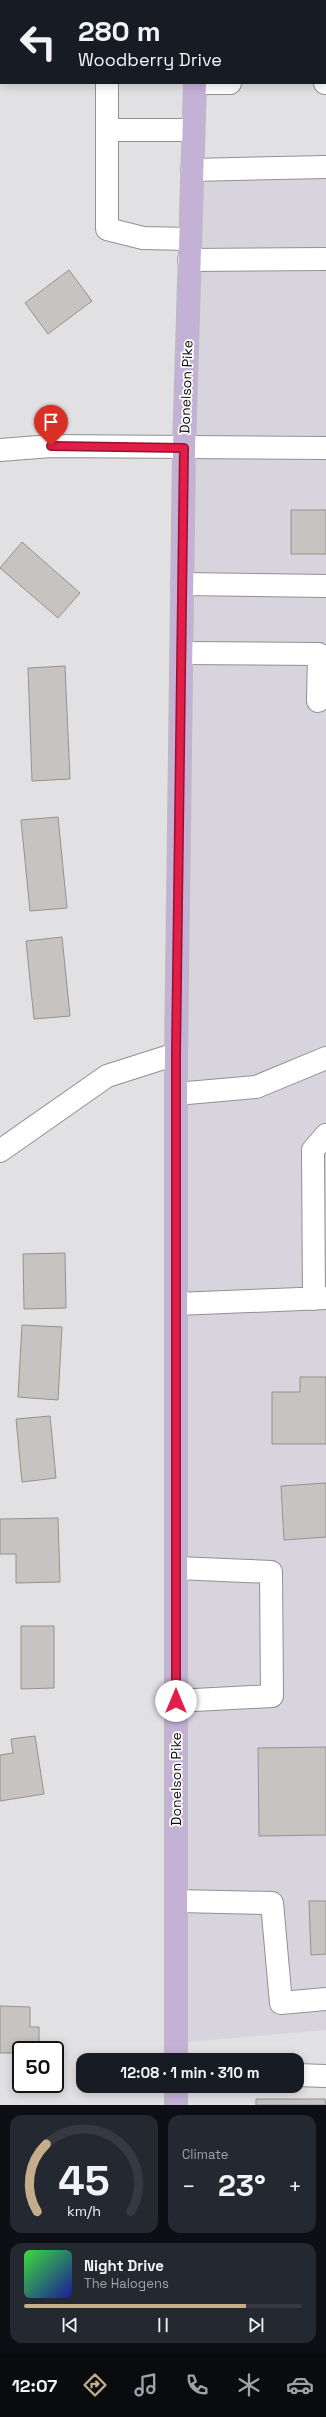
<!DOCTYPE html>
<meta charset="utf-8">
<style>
body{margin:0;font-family:"Space Grotesk",sans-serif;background:#242831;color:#f1f3f6;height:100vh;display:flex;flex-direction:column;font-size:15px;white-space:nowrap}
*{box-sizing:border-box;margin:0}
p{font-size:13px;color:#9ea1a6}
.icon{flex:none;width:22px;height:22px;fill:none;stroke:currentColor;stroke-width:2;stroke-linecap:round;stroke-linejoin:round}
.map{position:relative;height:2105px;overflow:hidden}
.details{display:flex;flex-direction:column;gap:10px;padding:10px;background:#0d0f14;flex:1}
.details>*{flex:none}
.top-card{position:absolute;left:0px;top:0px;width:326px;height:84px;box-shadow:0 2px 10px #0003;background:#171b24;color:#f1f3f6;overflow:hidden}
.speed{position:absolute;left:12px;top:2041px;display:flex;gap:8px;font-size:20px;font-weight:700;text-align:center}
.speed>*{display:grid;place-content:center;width:52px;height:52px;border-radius:50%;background:#171b24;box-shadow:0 2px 10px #0003;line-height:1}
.speed .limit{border:2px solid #111;border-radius:6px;background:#fff;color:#111}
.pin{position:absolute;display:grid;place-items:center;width:34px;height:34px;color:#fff;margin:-41px -17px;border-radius:50% 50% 50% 0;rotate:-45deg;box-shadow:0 0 4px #0007}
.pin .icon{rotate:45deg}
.me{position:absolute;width:44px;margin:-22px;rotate:0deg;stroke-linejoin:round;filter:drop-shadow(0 0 3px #0008)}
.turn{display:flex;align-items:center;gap:14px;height:84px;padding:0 12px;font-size:18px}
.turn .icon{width:52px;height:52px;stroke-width:2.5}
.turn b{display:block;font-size:28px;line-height:34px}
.big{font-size:30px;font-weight:700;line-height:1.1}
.details .widget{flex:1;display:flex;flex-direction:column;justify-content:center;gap:6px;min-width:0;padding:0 14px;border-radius:12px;background:#242831}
.details .dial{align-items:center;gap:0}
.dial svg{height:104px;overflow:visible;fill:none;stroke:#363941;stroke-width:7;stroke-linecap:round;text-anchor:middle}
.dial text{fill:#f1f3f6;stroke:none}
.song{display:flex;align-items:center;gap:12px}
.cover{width:48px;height:48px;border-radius:6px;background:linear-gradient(135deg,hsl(120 70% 55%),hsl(240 70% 35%))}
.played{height:4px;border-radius:2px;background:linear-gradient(90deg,#c4ad8b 80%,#363941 80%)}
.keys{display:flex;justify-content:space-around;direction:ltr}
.heat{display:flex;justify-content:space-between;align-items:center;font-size:22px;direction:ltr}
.details .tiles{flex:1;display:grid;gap:10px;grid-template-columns:1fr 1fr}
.widget:last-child{grid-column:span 2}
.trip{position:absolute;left:76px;top:2053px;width:228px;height:40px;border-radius:12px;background:#171b24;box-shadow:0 2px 10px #0003;font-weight:700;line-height:40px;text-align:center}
.tab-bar{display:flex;height:64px;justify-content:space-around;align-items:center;background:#090b0e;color:#9ea1a6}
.tab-bar .icon{width:28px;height:28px}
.tab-bar .selected{color:#c4ad8b}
.tab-bar b{font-size:18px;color:#f1f3f6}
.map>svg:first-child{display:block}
</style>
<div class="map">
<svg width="326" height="2105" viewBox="0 0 326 2105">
<rect width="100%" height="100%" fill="#e1e0e3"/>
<path fill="#d8d4de" d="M326,165V2030L176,2043L192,170Z"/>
<path fill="#c6c3c1" stroke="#94928f" d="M69,270L92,301L48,334L25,303Z
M291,510H326V554H291Z
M22,542L80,593L58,618L0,568Z
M65,666L70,779L32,781L28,668Z
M58,817L67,908L30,911L21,820Z
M62,937L70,1016L34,1019L26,941Z
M65,1253L66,1308L24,1309L23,1254Z
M22,1325L62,1327L58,1400L18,1397Z
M300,1377H326V1444H272V1392H300Z
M50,1416L56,1478L22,1482L16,1419Z
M326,1483V1537L284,1540L281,1486Z
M58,1518L60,1582L16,1583V1554H0V1519Z
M21,1626H54V1688L21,1689Z
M35,1736L44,1794L0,1801V1755L13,1753L11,1739Z
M326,1747V1835L259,1836L258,1748Z
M309,1901H326V1954L311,1955Z
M0,2006L30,2007V2027H39V2050H21V2053H0Z
M256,2099H325L326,2105H256Z"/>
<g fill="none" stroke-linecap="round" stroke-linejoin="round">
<defs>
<path id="minor" d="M292,1V0
M0,45H1
M107,83V229L143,238L190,239
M195,83H230
M325,83H326
M107,130H193
M192,170L326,167
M189,260L326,259
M0,450L51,446L326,448
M182,584L326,586
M182,653L319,654L318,701
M176,1094L256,1087L326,1058
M0,1151L107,1076L176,1054
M314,1299L313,1150L326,1135
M176,1304L326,1298
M176,1701L272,1696L271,1572L176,1568
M176,1901L272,1903L281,2003L326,1999
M297,2075L326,2076"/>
<path id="major" d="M197,1V0
M176,2060V1054L184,448L195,83
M176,2086V2105"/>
</defs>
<use href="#minor" stroke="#919093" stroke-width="24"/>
<use href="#major" stroke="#bbb" stroke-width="24"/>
<use href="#minor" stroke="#fff" stroke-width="22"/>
<use href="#major" stroke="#c4b2d6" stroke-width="22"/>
</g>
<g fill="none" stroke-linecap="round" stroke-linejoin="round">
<defs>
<path id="route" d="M51,446L184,448L176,1054V1701"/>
</defs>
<use href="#route" stroke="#92132f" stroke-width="10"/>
<use href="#route" stroke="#e11d48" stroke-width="7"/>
</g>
<g text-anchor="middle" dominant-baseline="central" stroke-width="3.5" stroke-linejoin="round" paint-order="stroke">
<g font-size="14" fill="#0d0c0d" stroke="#fff">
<text transform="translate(186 387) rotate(-88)">Donelson Pike</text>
<text transform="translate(176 1779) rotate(-90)">Donelson Pike</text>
</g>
</g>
</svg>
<div class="speed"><div class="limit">50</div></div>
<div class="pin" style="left:51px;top:446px;background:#d93025"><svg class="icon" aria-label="arrive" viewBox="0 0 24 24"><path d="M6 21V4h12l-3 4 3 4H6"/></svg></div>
<svg class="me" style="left:176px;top:1701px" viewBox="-20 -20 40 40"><circle r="19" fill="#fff"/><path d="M0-13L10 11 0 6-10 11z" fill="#e11d48"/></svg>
<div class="trip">12:08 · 1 min · 310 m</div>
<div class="top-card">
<div class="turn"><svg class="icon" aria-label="left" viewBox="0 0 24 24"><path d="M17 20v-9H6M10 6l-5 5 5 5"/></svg><div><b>280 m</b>Woodberry Drive</div></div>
</div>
</div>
<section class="details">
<div class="tiles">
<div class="widget dial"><svg viewBox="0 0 100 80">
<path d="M14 69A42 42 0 1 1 86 69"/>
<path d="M14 69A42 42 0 0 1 21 17" stroke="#c4ad8b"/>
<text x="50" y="56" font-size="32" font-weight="700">45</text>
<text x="50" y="72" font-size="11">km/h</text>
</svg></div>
<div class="widget"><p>Climate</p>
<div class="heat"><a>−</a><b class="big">23°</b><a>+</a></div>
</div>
<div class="widget">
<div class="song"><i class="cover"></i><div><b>Night Drive</b><p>The Halogens</p></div></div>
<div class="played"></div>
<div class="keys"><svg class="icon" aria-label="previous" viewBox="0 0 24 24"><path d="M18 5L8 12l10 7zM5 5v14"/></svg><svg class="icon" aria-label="pause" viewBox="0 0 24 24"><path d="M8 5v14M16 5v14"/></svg><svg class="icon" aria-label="next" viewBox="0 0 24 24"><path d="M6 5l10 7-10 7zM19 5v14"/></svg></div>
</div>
</div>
</section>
<nav class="tab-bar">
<b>12:07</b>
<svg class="icon selected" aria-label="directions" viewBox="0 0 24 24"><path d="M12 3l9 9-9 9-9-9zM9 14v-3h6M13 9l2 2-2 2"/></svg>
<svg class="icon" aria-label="music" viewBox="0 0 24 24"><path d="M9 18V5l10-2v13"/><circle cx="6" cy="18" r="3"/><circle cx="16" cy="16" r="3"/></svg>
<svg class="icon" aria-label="phone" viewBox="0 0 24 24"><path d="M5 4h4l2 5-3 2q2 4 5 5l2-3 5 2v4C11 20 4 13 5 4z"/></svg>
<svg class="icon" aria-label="climate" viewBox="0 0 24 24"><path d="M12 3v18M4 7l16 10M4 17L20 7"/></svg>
<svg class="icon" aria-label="car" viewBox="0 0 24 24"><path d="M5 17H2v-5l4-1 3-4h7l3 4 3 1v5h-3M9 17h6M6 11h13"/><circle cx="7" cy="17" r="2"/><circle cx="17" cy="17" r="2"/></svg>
</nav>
